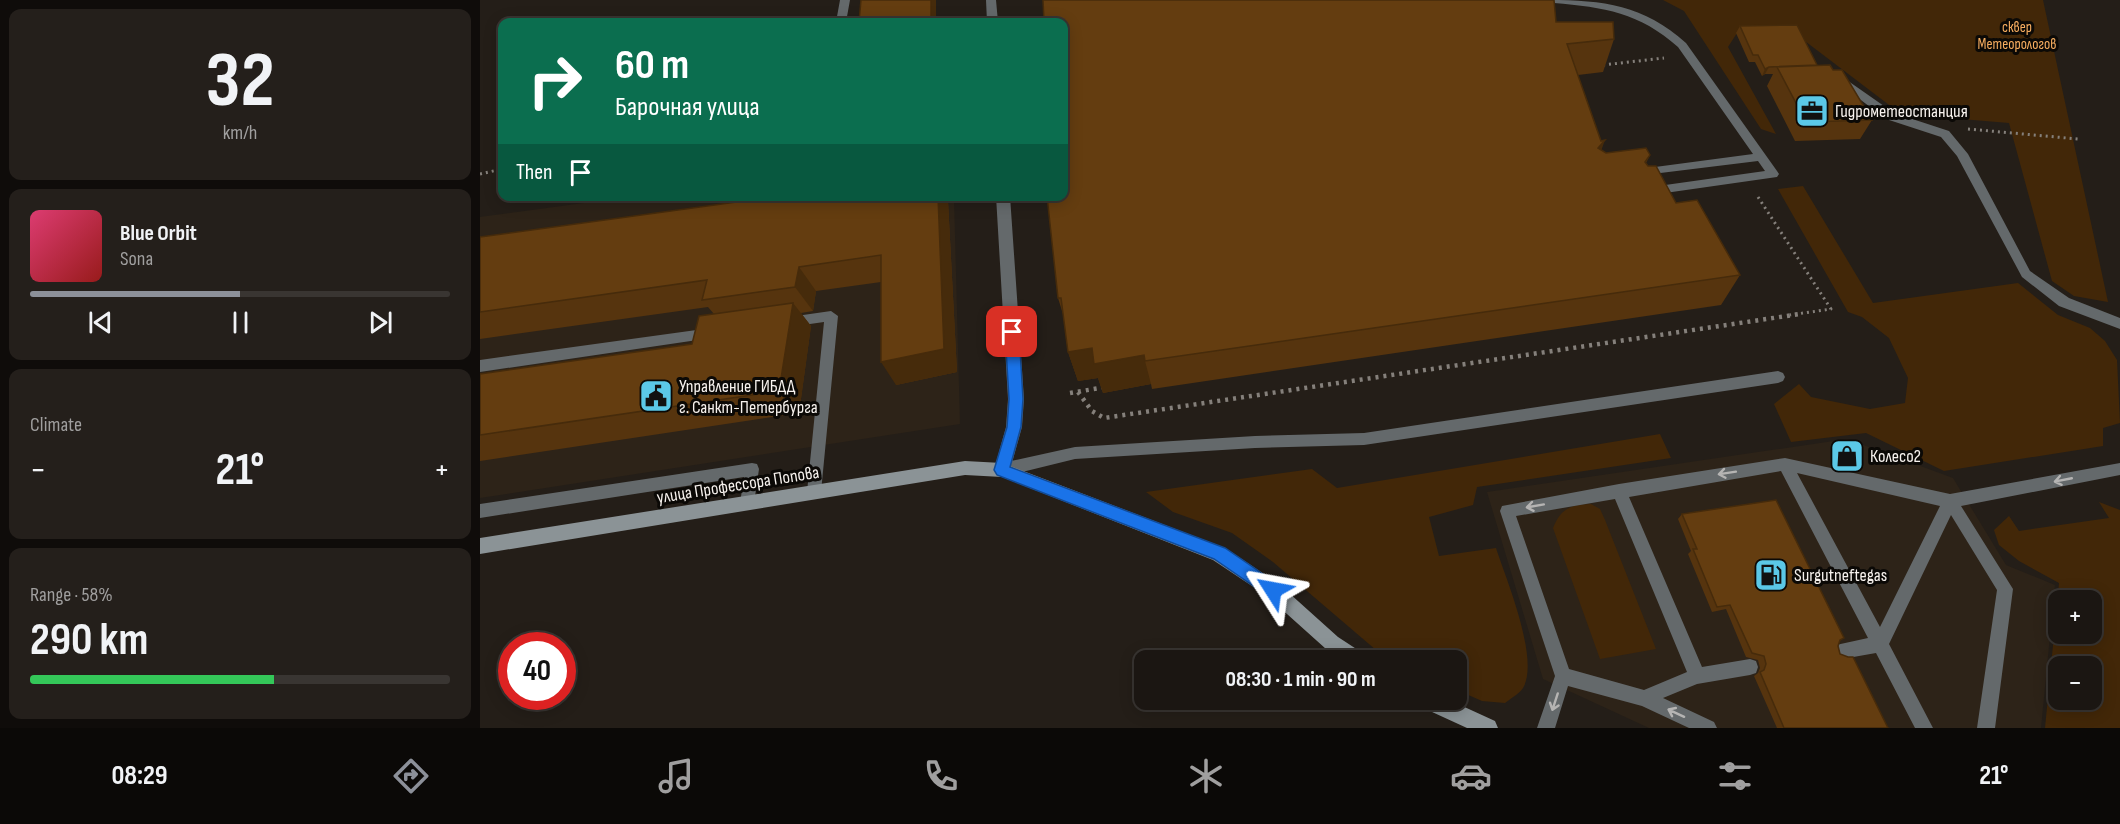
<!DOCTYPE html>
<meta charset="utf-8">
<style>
body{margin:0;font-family:"Sofia Sans Condensed",sans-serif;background:#241f1b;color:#f1f3f6;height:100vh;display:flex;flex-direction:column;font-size:22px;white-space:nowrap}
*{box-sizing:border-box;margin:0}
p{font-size:20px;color:#a09f9f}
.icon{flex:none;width:33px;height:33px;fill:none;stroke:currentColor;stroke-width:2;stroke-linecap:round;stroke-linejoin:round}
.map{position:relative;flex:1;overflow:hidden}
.details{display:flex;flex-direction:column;gap:9px;padding:9px;background:#0f0c0a;width:480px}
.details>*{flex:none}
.guide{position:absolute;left:18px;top:18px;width:570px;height:183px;border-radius:12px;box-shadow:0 3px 15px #0003,0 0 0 2px #393532;background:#0b6e4f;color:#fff;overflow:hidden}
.fabs{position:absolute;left:1568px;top:590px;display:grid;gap:12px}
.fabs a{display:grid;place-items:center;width:54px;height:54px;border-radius:12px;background:#1b1612;box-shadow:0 3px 15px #0003,0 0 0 2px #393532;font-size:30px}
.speed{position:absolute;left:18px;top:632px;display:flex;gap:12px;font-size:30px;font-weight:700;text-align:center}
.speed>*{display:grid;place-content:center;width:78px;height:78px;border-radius:50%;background:#1b1612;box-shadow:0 3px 15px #0003,0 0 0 2px #393532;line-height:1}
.speed .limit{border:9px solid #d22;background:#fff;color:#111}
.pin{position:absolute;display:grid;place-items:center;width:51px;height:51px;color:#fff;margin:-26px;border-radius:12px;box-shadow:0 3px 9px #0006}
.me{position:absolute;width:66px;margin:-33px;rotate:304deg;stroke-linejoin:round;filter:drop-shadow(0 0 4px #0008)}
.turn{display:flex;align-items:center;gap:21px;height:126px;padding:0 18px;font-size:27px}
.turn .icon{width:78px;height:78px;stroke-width:2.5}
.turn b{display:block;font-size:42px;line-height:51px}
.then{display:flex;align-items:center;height:57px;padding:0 18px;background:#0003;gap:12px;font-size:22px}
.big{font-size:45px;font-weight:700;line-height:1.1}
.details .widget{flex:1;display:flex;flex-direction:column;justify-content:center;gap:9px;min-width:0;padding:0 21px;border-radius:12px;background:#241f1b}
.details .dial{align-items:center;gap:0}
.dial b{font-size:78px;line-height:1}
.song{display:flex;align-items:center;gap:18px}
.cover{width:72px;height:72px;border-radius:9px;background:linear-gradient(135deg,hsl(340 70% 55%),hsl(0 70% 35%))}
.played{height:6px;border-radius:3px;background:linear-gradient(90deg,#8c9099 50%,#393532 50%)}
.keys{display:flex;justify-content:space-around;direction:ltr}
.heat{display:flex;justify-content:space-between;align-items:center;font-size:33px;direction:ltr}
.charge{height:9px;border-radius:4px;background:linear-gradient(90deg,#34c759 58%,#393532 0)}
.trip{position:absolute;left:654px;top:650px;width:333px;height:60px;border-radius:12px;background:#1b1612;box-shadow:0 3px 15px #0003,0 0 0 2px #393532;font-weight:700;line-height:60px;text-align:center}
.tabs{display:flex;height:96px;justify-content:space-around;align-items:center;background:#0b0907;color:#a09f9f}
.tabs .icon{width:42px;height:42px}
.tabs .selected{color:#8c9099}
.tabs b{font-size:27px;color:#f1f3f6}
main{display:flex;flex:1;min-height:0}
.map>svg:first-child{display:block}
</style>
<main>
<section class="details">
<div class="widget dial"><b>32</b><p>km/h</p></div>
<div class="widget">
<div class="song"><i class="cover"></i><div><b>Blue Orbit</b><p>Sona</p></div></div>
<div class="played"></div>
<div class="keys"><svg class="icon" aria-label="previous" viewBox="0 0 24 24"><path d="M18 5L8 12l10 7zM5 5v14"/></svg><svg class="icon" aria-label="pause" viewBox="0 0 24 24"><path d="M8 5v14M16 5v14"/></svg><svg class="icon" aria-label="next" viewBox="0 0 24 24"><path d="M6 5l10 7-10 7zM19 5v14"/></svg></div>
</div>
<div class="widget"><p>Climate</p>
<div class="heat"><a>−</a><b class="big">21°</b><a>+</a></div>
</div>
<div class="widget"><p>Range · 58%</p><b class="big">290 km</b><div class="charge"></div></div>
</section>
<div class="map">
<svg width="1640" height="728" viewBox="0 0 1640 728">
<rect width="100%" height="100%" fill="#241e18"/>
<path fill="#2d2318" d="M155,196L474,197L480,424L0,498V217Z
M1367,439L1473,478L1526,565L1575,585L1561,728H1169L1063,679L1007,492Z"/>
<path fill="#422708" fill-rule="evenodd" d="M1183,0H1563L1628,302L1594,296L1572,281L1529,123L1421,114L1313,32L1257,33L1248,47L1296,134L1281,129L1204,11Z
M1323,186L1393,303L1538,283L1578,315L1610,328L1625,341L1637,360L1640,423L1623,428V446L1464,471L1386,433L1311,442L1294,404L1319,384L1331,397L1390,409L1425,403L1428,378L1409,338L1382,317L1368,312L1298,189Z
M1180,434L1191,458L997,487L993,505L949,517L959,556L1016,548C1026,579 1060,659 1043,688C1040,693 1030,699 1025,703L1002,701L977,690L976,660H912L903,656L793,562L752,533L693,512L666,492L832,469L857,488Z
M1619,502L1640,510V728H1565L1579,583L1539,561L1519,545L1514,530L1529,516L1539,531L1629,518ZM1578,600H1611V633H1578ZM1578,666H1611V699H1578Z
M1111,504L1120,509L1125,520L1176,649L1120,659L1073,528C1081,508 1091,505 1111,504Z"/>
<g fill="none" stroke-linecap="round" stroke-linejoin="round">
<path stroke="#85807b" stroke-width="3" stroke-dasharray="2 4" stroke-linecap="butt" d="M1123,65L1184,58
M1488,129L1598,139
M0,174L22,169
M1278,197L1351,309L1310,315"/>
<path stroke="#85807b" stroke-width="4.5" stroke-dasharray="3 5" stroke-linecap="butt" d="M598,392L612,411L624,418L1320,314
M590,393L626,387"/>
<path fill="#64696b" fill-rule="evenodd" d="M360,0H370L366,22H356Z
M1069,0C1123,0 1164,5 1206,43L1297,171L1299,174L1297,177L1171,195L1167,194L1165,191L1167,188L1171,187L1285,171L1278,161L1156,176L1154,173L1156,170L1160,169L1273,154L1198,47C1160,13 1124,7 1074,3Z
M1361,76L1414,113L1469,131L1488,154L1550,271L1589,298L1640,318V329L1579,306L1542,277L1477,156L1461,137L1406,119L1357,82V78Z
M351,311L358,316L341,492L339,497L334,499L329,497L327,492L344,322L309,327L304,326L302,322L304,318L309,317Z
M231,328L236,329L238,333L236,337L231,338L0,372V360Z
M1298,371L1303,373L1305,377L1303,381L1298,383L884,445L775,448L595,459L522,477L517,475L515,470L517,465L522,463L595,447L775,436L884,433Z
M1305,458L1470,494L1640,463V475L1481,506L1533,589L1515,728H1497L1517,590L1471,515L1409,644L1453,728H1435L1396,653L1362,659L1356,657L1354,651L1356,645L1388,638L1301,471L1149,497L1222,667L1270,659L1276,661L1278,667L1276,673L1270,675L1217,684L1183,698L1234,722L1237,728H1209L1162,706L1088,686L1075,728H1057L1075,676L1020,511L1022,506L1139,484ZM1317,473L1460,506L1400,627ZM1135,499L1207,672L1164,690L1089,669L1036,516Z
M272,463L277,464L279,469L274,503L272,508L267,510L262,508L260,503L264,477L0,518V504Z"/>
<path fill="#64696b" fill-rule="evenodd" d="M506,0H516L518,22H507Z
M516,196H530L544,399L542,427L530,470L528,475L522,477L516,475L514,470L526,427L528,399Z"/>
<path fill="#8b9396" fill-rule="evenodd" d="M485,461L522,463L745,548L799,584L858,637L884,654L887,660H862L846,649L787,596L733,560L522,477L485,475L0,554V538Z
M937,699H967L1015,721L1018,728H987L939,706Z"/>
</g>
<path fill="#56340e" d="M1076,22L1134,39L1123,72L1098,75L1121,150L1126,153L1170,155L1166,163L1196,203L1260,275L1241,305L672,389L671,384L623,393L618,378L598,381L588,352L583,314L578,298L584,196Z
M1260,26L1337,65L1353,70L1392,120L1380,139L1315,141L1287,86L1293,74H1285L1282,76L1275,62H1269L1256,33Z
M468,201L477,372L416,385L401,282L336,291L333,311L321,313L331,326L319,413L0,461V374L212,344L234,314L228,307L0,339V237Z
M1202,514L1360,641L1358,646L1360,654L1408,728H1297L1274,676L1278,673L1280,668L1278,660L1266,657L1246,609L1232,612L1208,554L1211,551L1198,519Z"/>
<path fill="#462b0b" d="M451,0H456V22H451Z
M1289,67L1285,74L1282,76L1285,69Z
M1125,140L1113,173L1118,148Z
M458,196H466L468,201L477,372L416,385L401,362Z
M319,267L336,291L333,311L315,287Z
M313,303L331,326L319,413L299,391Z
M612,348L664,355L665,361L671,384L623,393L618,378L598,381L588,352Z"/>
<path fill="#643d10" stroke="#462b0b" stroke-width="1.5" d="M381,0H451V22H379Z
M563,0H1074L1076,22H1133L1134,39L1087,44L1121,141L1125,140L1118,148L1126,153L1166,148L1170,155L1165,162L1168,166H1176L1196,203L1217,200L1260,275L665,361L664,355L614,364L612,348L588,352L581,298H578L567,196H584V22H564Z
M1317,25L1337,65L1289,67L1285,69L1278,55H1273L1260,26Z
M1350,65L1353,70H1362L1392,120L1326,122L1297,67Z
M301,196H458L464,349L401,362V255L319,267L315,287L222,300L227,280L0,312V237Z
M313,303L299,391L0,435V374L212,344L219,316Z
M1296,500L1364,638L1360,640L1358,646L1360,654L1368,657H1373L1408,728H1304L1280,672L1284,670L1286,664L1284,656L1272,653L1250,605L1237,607L1213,549H1217L1202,514Z"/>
<defs><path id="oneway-shaft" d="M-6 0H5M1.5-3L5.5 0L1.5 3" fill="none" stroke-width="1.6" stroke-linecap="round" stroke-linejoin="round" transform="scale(1.5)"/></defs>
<g stroke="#b5b4b3">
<use href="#oneway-shaft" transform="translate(1247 473) rotate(171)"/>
<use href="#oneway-shaft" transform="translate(1583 480) rotate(169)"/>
<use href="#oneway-shaft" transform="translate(1055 506) rotate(170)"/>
<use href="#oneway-shaft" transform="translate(1075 702) rotate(108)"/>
<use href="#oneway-shaft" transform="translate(1196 713) rotate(-155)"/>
</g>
<path fill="#1a73e8" stroke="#114b97" stroke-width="1.5" d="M532,326L539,332L543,399L541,427L530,467L745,548L799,585L801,590L799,596L793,598L788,596L734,559L517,475L514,470L527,427L529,399L525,332Z"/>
<defs>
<symbol id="office-square" viewBox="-11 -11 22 22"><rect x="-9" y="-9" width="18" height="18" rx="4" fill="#5bc8e7" stroke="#0b0906"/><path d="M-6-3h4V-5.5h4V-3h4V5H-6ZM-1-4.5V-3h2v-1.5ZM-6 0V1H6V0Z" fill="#111"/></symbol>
<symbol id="civic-square" viewBox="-11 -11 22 22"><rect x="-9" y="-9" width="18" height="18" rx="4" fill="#5bc8e7" stroke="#0b0906"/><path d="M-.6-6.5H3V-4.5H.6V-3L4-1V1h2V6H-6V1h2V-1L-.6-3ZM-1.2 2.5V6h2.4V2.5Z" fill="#111"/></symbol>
<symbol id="shop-square" viewBox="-11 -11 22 22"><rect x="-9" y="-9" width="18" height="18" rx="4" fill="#5bc8e7" stroke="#0b0906"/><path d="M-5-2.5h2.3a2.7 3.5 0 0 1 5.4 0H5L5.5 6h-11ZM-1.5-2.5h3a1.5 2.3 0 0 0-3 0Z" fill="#111"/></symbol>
<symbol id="fuel-square" viewBox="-11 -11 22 22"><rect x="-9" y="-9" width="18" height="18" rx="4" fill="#5bc8e7" stroke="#0b0906"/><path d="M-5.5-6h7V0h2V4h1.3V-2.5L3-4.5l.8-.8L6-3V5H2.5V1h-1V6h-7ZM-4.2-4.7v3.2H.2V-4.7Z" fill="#111"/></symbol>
</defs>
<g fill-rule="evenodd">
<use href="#office-square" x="1313" y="92" width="38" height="38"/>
<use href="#civic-square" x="157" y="377" width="38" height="38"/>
<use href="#shop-square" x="1348" y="437" width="38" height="38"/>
<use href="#fuel-square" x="1272" y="556" width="38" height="38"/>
</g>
<g text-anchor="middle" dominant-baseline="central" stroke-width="6" stroke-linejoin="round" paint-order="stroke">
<g font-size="15" fill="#f8ae60" stroke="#0b0906">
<text x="1537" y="27">сквер<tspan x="1537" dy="17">Метеорологов</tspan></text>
</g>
<g font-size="18" fill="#f7f2ee" stroke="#0b0906" text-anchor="start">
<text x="1355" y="111">Гидрометеостанция</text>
<text x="199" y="386">Управление ГИБДД<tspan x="199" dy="21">г. Санкт-Петербурга</tspan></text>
<text x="1390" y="456">Колесо2</text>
<text x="1314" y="575">Surgutneftegas</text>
</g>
<g font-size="18" fill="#f7f2ee" stroke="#0b0906">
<text transform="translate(258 485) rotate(-9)">улица Профессора Попова</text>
</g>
</g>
</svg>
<div class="fabs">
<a>+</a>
<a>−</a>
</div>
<div class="speed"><div class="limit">40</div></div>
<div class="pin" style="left:532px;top:332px;background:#d93025"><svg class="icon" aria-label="arrive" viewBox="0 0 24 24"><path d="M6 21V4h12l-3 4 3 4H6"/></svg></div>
<svg class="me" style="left:793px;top:590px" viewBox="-20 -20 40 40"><path d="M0-17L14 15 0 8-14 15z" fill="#1a73e8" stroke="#fff" stroke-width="4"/></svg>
<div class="trip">08:30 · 1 min · 90 m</div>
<div class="guide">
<div class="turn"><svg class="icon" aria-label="right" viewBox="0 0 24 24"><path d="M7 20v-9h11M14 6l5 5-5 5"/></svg><div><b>60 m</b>Барочная улица</div></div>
<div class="then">Then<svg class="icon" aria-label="arrive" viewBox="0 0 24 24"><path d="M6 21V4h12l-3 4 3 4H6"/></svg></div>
</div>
</div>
</main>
<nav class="tabs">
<b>08:29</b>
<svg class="icon selected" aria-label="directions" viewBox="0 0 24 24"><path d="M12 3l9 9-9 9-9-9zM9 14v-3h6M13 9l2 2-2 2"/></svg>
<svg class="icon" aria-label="music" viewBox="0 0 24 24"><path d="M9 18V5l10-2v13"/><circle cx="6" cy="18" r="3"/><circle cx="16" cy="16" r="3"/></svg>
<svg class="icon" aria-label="phone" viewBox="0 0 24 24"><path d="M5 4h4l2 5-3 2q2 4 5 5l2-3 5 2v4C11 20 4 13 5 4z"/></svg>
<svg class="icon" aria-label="climate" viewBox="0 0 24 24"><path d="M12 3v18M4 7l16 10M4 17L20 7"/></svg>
<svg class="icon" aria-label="car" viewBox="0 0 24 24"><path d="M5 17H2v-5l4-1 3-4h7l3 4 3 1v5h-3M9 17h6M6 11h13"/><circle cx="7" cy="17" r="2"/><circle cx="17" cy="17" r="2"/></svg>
<svg class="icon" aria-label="filters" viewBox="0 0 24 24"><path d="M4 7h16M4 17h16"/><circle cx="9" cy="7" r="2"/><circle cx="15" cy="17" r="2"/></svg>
<b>21°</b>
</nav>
